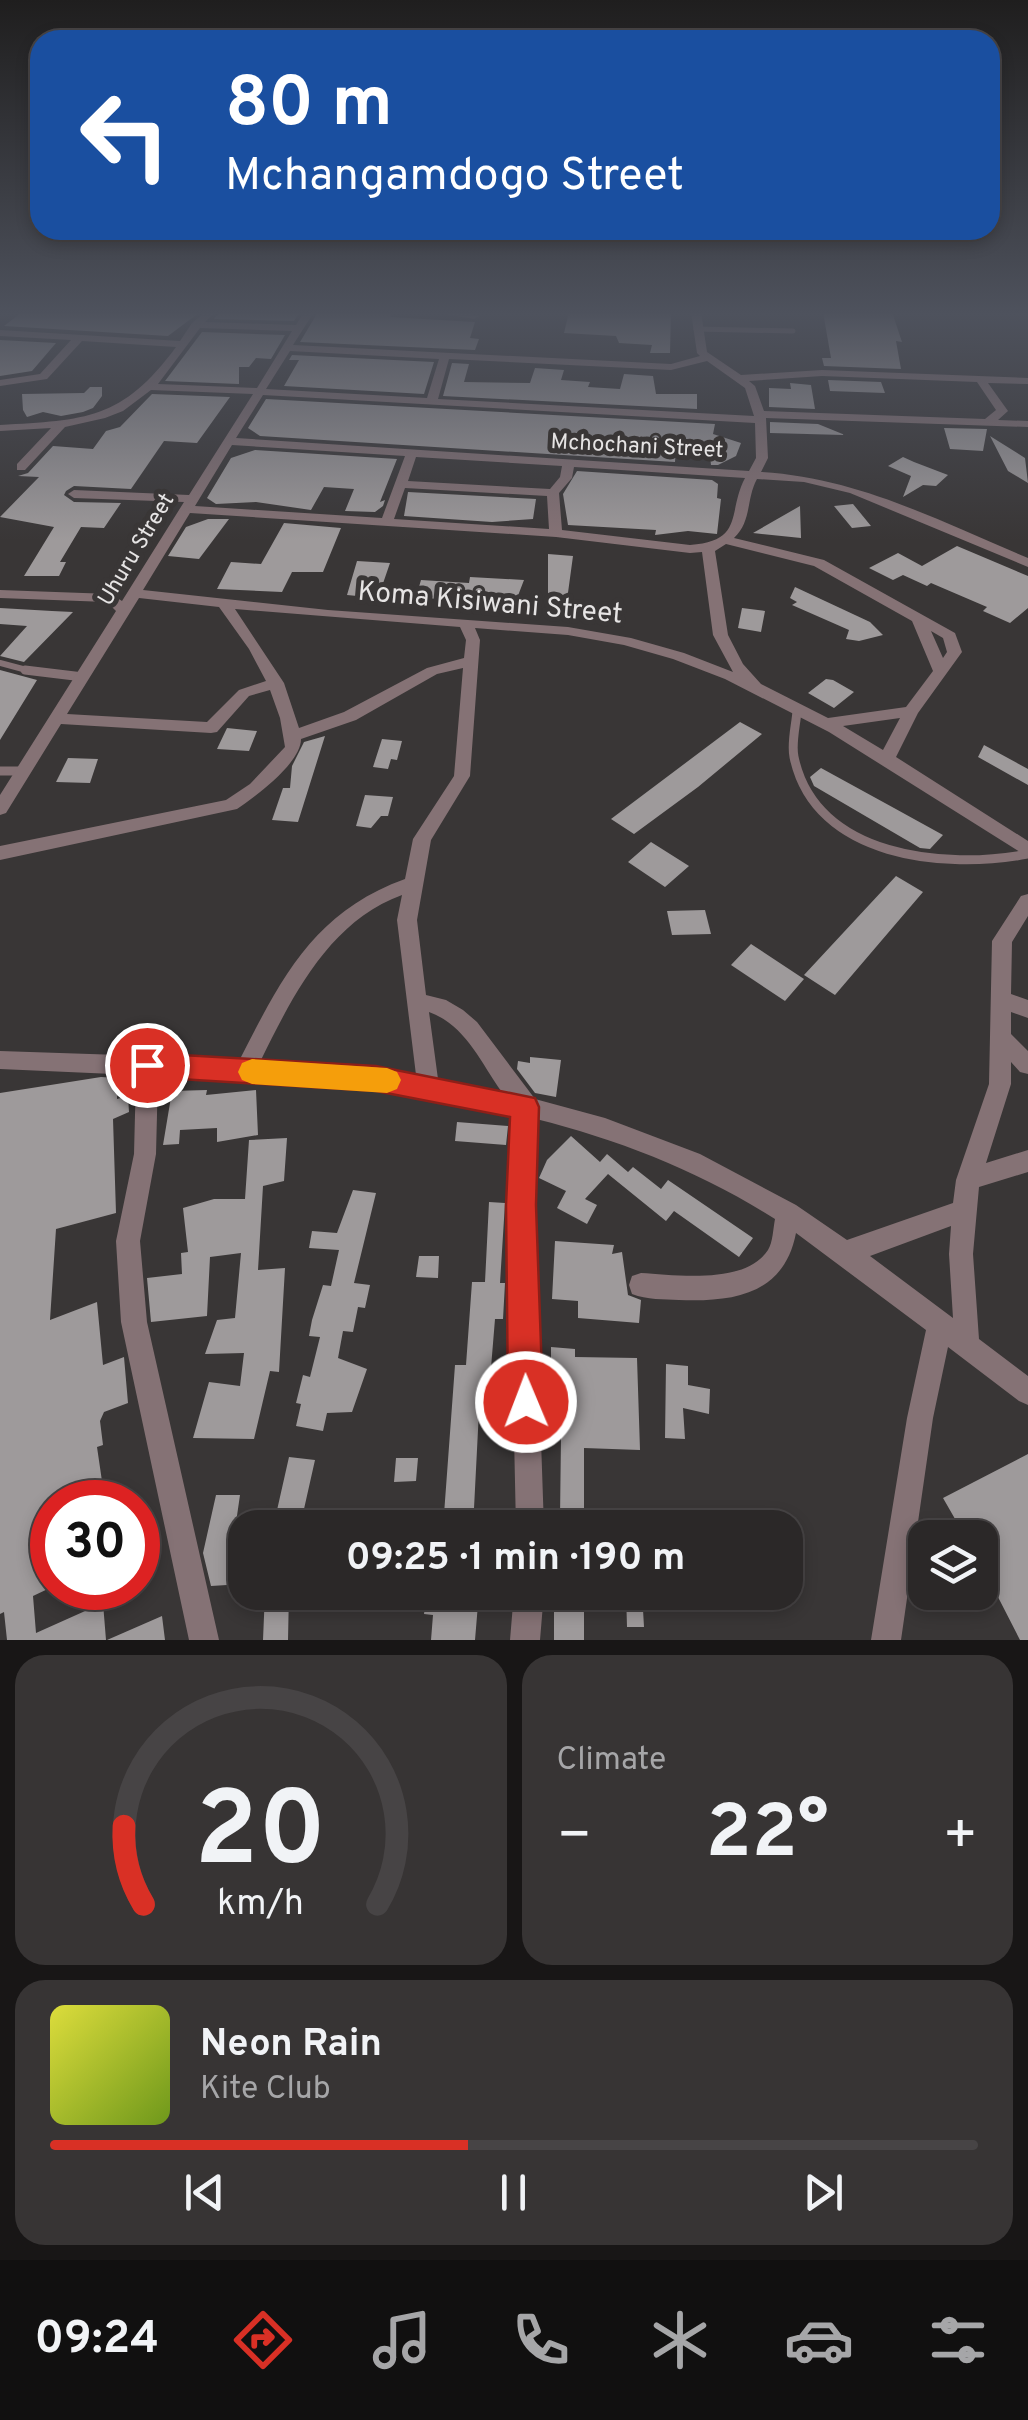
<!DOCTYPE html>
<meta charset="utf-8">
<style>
body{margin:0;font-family:Overpass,sans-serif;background:#373434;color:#f1f3f6;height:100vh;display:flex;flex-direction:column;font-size:38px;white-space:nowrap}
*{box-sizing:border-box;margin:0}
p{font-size:32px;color:#a6a6a8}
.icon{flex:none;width:55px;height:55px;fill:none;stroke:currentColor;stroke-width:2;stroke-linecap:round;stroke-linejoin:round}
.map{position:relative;height:1640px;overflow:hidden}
.panel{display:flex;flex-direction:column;gap:15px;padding:15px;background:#181616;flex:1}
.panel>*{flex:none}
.hud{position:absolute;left:30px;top:30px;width:970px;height:210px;border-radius:30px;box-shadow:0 5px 15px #0003,0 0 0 2px #474445;background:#1a4fa0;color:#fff;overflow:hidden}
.buttons{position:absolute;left:908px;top:1520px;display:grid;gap:20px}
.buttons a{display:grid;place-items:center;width:90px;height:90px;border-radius:20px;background:#2b2828;box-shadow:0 5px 15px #0003,0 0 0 2px #474445;font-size:50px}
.speed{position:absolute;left:30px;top:1480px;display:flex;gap:20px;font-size:50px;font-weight:700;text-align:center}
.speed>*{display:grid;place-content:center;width:130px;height:130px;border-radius:50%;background:#2b2828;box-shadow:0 5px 15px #0003,0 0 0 2px #474445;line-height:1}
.speed .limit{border:15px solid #d22;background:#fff;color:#111}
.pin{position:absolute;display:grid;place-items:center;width:85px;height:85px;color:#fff;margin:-42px;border:5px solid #fff;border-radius:50%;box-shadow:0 2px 10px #0007}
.me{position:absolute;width:110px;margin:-55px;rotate:359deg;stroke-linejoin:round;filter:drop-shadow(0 0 8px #0008)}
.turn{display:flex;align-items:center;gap:35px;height:210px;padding:0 30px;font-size:45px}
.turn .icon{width:130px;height:130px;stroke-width:2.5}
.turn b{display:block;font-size:70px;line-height:85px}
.big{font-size:75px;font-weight:700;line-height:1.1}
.panel .card{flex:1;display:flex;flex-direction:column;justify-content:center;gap:15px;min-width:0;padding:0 35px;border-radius:30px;background:#373434}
.panel .dial{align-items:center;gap:0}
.dial svg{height:260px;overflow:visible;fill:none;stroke:#474445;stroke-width:7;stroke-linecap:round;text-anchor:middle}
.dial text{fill:#f1f3f6;stroke:none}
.song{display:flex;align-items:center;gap:30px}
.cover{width:120px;height:120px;border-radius:15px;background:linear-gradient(135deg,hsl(60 70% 55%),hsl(80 70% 35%))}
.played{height:10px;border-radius:5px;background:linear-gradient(90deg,#d93025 45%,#474445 45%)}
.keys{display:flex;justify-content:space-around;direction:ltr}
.heat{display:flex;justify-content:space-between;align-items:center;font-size:55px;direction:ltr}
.panel .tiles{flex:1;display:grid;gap:15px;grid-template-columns:1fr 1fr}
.card:last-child{grid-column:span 2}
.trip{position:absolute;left:228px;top:1510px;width:575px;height:100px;border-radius:30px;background:#2b2828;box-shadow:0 5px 15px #0003,0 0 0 2px #474445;font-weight:700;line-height:100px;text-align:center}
.tab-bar{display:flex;height:160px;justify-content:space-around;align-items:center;background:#111010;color:#a6a6a8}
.tab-bar .icon{width:70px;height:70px}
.tab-bar .on{color:#d93025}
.tab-bar b{font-size:45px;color:#f1f3f6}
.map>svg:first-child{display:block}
</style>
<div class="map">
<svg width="1028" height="1640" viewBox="0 0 1028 1640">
<rect width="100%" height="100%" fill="#393636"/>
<path fill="#9e9a9b" d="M22,312H200L168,336L4,326Z
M219,312H300L294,321L214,319Z
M318,312H393L390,317L475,322L470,338L479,339L475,350L300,342Z
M569,312H671L670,353H650L652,345L619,343L616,336L564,333Z
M823,312H892L902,342L896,341L901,369L824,366L822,358H831Z
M202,332L285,335L271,359L256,358L249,367H239V384L165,381Z
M0,340L56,343L32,371L0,376Z
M292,355L434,362L424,394L284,386L299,360H289Z
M452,363L469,364L464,382L530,383L535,368L564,370L561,380L590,382L588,387L620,389L624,374L653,376L656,394H697V409L443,396Z
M828,380L881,382L885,393L830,391Z
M790,383L811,385L815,409L769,407V388L791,389Z
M90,387H102V396L93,408L83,412L61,416L43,412L27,417L23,410L22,394L84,393Z
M152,394L230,397L197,443L164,441L131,489L74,486L66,491L64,495L74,502L121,503L104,528L81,527L60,562H66L59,576H24L54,527L0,517L39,477L18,476L28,473L53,446L93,449L106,431L120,427Z
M266,399L715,424L713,434L741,443L736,456L718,465H711L709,447L676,446L675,462L260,436L248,428Z
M770,422L818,424L845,435L770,433Z
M944,428L987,429L983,451L950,449Z
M990,436L1025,458L1028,483L1008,471Z
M255,450L397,459L380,502L385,500L383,506L375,512L345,511L354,489L324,487L311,510L256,502L216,504L207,498L231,458Z
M903,457L914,462L948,475L936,486L923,485L903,497L911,476L888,466Z
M577,471L712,480L718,484L717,498L721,499L717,534L688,531L655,535L656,530L568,525L563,494Z
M408,492L536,499L533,519L492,522L404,516Z
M853,504L871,526L852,528L834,506Z
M800,506L801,538L753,533Z
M208,519H229L199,559L168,556L186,527Z
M284,523L341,528L323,572H292L282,592L217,589L231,562L261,564Z
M957,546L1028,576V608L1010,623L983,611L987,607L931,583L927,586L903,575L893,580L869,568L898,553L922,566Z
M548,554L573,556L567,600L548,599Z
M357,561L390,563L378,598L347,595Z
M470,577L524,580L514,606L416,597L421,580L469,583Z
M795,587L870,622L883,635L859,641L846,639L849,630L792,605L797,602L790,598Z
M0,608L52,611L73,612L24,662L0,656L27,626L0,624Z
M742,608L765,611L761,632L738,628Z
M0,670L37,680L0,740Z
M826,679L833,680L854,692L834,708L808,693Z
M740,722L762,734L698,787L634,834L611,819Z
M227,728L257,731L249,751L217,749Z
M325,736L298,822L272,820L283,788H290L292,766L304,742Z
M382,739L402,741L397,760L391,759L388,769L373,767Z
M984,745L1028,769V785L978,757Z
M68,758L98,759L90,783L56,782Z
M821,768L894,808L943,835L930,849L920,848L814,786L810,777Z
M365,795L393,797L388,816H381L371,828L356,826Z
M651,842L689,866L665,887L628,862Z
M896,876L923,892L835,995L804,975Z
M705,910L711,934L672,935L667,911Z
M751,944L804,979L785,1001L731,965Z
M530,1057L561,1060L556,1097L535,1093L517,1069L518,1061L530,1063Z
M101,1077L118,1078L117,1099L128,1096L129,1112L113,1119L116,1213L56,1229L50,1320L97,1302L103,1365L124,1357L128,1403L104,1412L100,1421L103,1445L97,1447L103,1488L70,1502H52V1587L33,1596L36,1633L103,1603L106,1640H7L4,1612L0,1614V1093Z
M207,1090L206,1095L256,1090L258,1135L217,1142V1128L180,1130L179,1144L163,1145L172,1091Z
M457,1122L508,1126L506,1145L455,1141Z
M571,1136L600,1162L607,1154L628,1172L633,1167L661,1189L668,1180L753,1238L739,1257L674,1211L666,1221L608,1174L585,1199L597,1205L587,1224L557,1208L566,1191L539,1178L547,1160Z
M287,1138L284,1181L263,1186L258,1270L285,1268L279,1372L270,1371L254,1439L193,1438L209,1382L240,1386L244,1353L205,1354L217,1320L235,1318L241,1253L210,1257L207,1316L151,1322L147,1278L182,1274L181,1253L188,1252L183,1208L214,1199H245L249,1140Z
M353,1190L376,1193L354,1283L370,1285L365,1308L358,1307L353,1332L343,1331L338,1358L367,1369L352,1412L327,1413L323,1431L296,1426L301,1404L296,1403L303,1375L310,1377L320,1337L309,1336L312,1320L323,1285L331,1286L339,1250L309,1248L312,1231L337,1233Z
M489,1202L505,1203L500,1283H505L503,1319H495L489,1392L480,1391L473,1528H443L455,1365H466L472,1282H485Z
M555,1241L614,1245L612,1254L622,1252L628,1295L641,1300L639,1323L578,1318V1301L552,1299Z
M419,1256H439L438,1278L416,1277Z
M551,1347L575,1349V1357L637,1358L640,1450L584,1448V1519L560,1518L561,1436L559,1403H551Z
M666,1364L688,1366V1385L710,1389L709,1414L683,1408L685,1439L665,1438Z
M1028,1454V1640H1020L980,1562V1538H966L943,1498Z
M289,1457L315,1460L304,1509L335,1513L332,1528H273Z
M396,1458H418L416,1481L394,1482Z
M216,1495H240L227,1585L211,1586L203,1553Z
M265,1592H289L288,1640H263Z
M427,1592H479L475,1640H431L433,1615L424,1614Z
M554,1592H584V1640H554Z
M626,1592H642L644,1627H627Z
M162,1616L165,1640H107Z"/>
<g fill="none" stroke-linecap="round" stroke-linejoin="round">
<path stroke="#857275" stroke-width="5" d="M696,329L793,331"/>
<path stroke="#857275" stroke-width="6" d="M0,663L34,672"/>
<path stroke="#857275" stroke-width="9" d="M25,670L83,677
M797,711C796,725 791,743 794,757C815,858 946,870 1028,854
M0,771H23"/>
<path fill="#857275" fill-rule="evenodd" d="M205,312H215L205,322L296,325L304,312H314L293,345L671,364L700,356L697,353L691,312H701L707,352L741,375L822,370L1028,378V384L988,383L1008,411L998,420L1028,421V427L766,418L768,458L761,472C859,478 939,521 1028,558V567L850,493L804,482L757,479C746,499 752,521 734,538L824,560L955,633L962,652L918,713L896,757L1028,841V857L829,732L725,679L673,659L624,645L568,635L475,628L480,640L470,776L431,840L417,920L426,995L446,1000L463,1010L477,1022L535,1099L605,1118L700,1154L796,1205L847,1240L953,1203L956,1180L989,1084L992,941L1021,896L1028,894V916L1012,942L1011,994L1028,1000V1018L1011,1012V1034L1028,1051V1074L1020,1072L1011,1062V1084L986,1163L1028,1150V1172L979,1187L973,1254L979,1339L1028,1376V1405L1019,1401L948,1347L933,1418L901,1640H871L907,1418L926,1330L796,1233C784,1295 733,1302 679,1300C664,1299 647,1300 632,1294L629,1285L632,1276L641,1273C676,1275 745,1285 768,1250C773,1242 773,1229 775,1219C701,1172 620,1140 536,1119L533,1205L544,1528H516L509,1205L514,1113C395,1088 278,1078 158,1075L156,1154L140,1241L147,1322L219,1640H189L121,1322L116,1241L134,1154L136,1075L0,1069V1051L240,1059C282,977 314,912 405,879L413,839L454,776L463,668L437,674L356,720L301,739C301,763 256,796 237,809L0,860V846L226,800L250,784L285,747L280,718L270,690L249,696L217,732L211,733L61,724L6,813L0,815V795L116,611L107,602L0,598V590L111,594L122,601L184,502L74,498L68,494L74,490L189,495L253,394L151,390L123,411L105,418L65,427L25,470H17V464L51,428L0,431V425C86,420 122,420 176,347L82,341L47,379L0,386V380L40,374L71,340L0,336V330L180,341L192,323ZM200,328L292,331L257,388L158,384ZM290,351L439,359L427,398L266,389ZM449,359L671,370L707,361L745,388L754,416L438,399ZM822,376L977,382L996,410L985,419L764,411L755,386L749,381ZM263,395L755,423L756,458L749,471L236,438ZM232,445L405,456L382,518L195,506ZM416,457L562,466L560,477L550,489L408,481ZM574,467L745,478C727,512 745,541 690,545L562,530L559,493L572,478ZM405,488L547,496L549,529L394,519ZM190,513L556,537L690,553L702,552L713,635L733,672L684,653L631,638L568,627L328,610L143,590ZM726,544L814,566L912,621L933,671L906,707L828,718L761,684L743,664L728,635L715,551ZM139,598L219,607L249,649L266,681L239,690L207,722L67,714ZM235,609L460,627L466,640L464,658L427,668L344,712L299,728L284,683ZM931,631L943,638L947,652L943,658ZM900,718L883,750L843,726ZM402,895L397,920L416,1075L331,1064L261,1060C293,995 330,921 402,895ZM429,1012C465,1025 480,1061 501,1091L438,1079ZM951,1226L949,1254L953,1318L870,1256Z
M434,312H461L479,316L474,319Z
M514,1592H544L540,1640H510Z"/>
</g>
<linearGradient id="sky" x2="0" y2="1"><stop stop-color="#1f1e1e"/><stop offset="0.58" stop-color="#4e525d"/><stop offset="1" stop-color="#4e525d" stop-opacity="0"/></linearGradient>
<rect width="1028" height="541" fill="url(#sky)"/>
<path fill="#d93025" stroke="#8d1f18" stroke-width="2.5" d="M147,1053L376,1066L535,1098L539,1107L536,1205L543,1402L538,1414L526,1419L514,1414L508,1402L506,1205L510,1117L376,1091L147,1077L137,1074L133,1065L137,1057Z"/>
<path fill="#f59e0b" d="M252,1059L387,1068L397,1072L401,1080L397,1089L387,1093L252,1084L242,1080L238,1072L242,1063Z"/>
<g text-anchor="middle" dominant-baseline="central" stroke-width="10" stroke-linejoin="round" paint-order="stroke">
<g font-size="22" fill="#e6e4e4" stroke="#393636">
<text transform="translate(637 447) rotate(3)">Mchochani Street</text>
<text transform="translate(137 550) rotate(-59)">Uhuru Street</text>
</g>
<g font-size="28" fill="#e6e4e4" stroke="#393636">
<text transform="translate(490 604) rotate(5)">Koma Kisiwani Street</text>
</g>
</g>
</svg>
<div class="buttons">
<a><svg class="icon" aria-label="layers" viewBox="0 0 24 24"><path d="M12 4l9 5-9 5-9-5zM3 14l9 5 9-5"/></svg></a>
</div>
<div class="speed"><div class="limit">30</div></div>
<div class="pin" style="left:147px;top:1065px;background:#d93025"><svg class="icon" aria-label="arrive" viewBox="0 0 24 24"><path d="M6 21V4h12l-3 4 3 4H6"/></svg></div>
<svg class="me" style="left:526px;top:1402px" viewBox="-20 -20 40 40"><circle r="17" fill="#d93025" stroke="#fff" stroke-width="3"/><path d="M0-11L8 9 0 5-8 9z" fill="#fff"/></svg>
<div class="trip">09:25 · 1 min · 190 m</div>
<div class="hud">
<div class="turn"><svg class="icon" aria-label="left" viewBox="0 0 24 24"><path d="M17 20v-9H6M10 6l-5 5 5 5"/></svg><div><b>80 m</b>Mchangamdogo Street</div></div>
</div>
</div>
<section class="panel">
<div class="tiles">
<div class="card dial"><svg viewBox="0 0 100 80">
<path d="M14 69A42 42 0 1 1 86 69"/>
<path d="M14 69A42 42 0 0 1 8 45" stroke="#d93025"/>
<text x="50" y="56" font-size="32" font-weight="700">20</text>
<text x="50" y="72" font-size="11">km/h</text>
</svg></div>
<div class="card"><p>Climate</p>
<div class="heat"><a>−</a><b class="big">22°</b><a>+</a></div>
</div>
<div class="card">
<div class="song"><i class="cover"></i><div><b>Neon Rain</b><p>Kite Club</p></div></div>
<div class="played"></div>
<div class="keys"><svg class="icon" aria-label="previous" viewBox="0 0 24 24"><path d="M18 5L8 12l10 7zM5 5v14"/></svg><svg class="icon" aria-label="pause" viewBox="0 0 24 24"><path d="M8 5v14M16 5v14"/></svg><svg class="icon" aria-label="next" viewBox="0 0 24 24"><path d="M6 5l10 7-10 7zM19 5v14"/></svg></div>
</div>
</div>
</section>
<nav class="tab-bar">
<b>09:24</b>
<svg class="icon on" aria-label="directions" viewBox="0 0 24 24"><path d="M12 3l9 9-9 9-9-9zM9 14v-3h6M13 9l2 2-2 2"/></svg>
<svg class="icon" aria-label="music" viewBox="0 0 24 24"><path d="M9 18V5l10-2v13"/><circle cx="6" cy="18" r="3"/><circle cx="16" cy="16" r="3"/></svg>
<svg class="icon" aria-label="phone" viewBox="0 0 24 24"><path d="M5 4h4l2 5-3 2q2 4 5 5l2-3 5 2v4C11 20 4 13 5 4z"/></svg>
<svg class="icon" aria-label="climate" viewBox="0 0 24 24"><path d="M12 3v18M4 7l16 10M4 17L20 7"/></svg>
<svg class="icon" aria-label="car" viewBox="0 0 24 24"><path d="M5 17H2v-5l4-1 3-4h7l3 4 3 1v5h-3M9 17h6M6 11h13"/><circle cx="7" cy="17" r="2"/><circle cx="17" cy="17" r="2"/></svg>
<svg class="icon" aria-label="filters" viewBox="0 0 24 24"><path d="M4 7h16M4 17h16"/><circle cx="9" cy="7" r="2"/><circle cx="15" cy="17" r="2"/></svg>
</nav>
